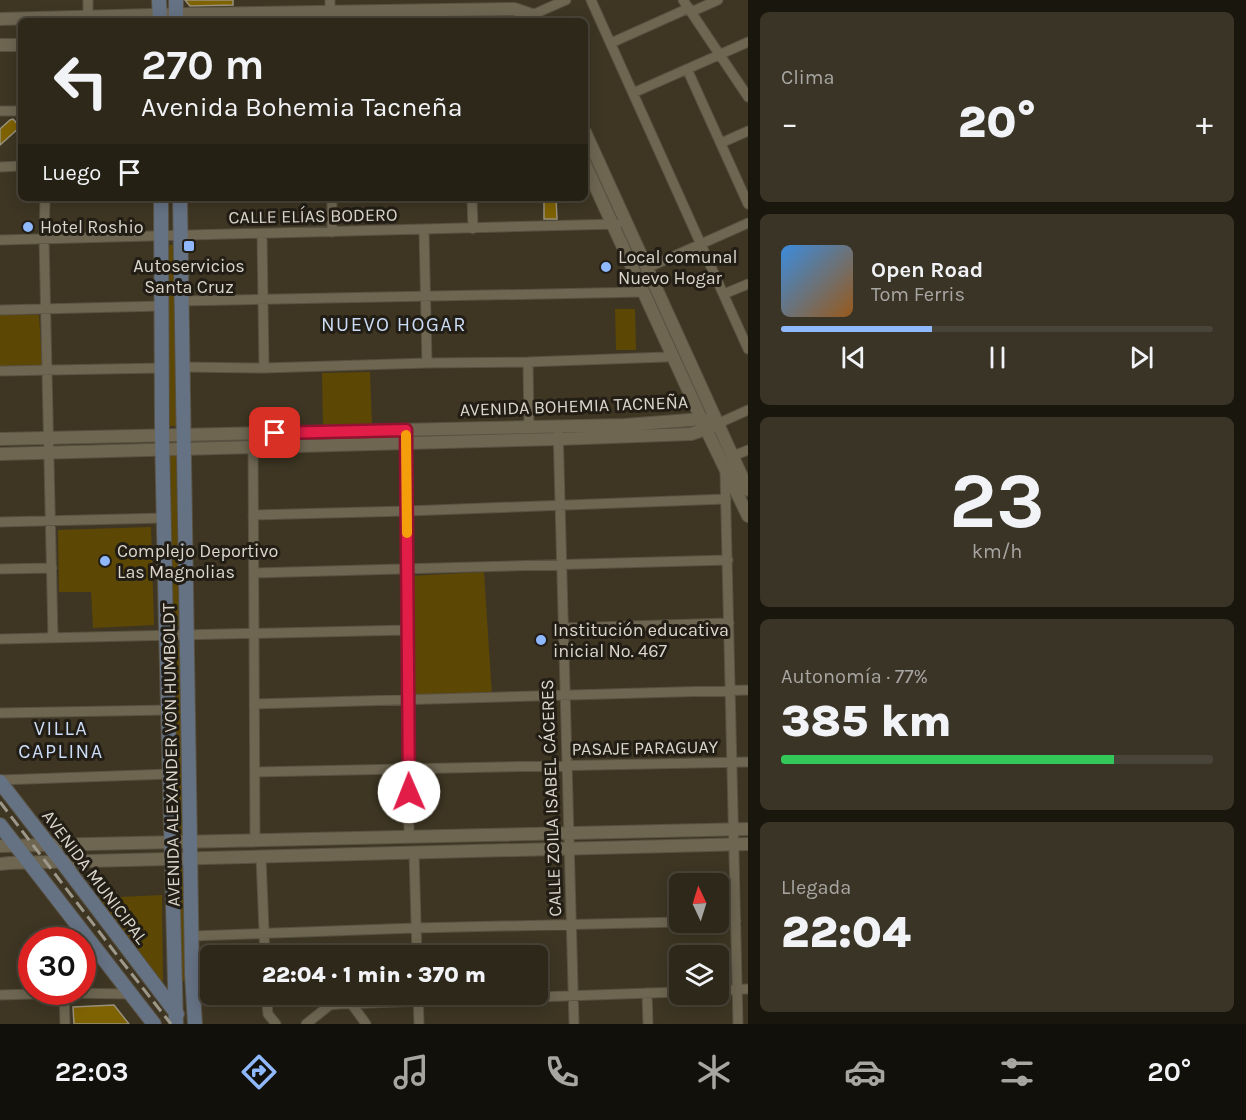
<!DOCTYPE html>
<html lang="es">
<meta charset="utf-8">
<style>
body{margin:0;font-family:Karla,sans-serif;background:#3a3427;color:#f1f3f6;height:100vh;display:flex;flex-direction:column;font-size:22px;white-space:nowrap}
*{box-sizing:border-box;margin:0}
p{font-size:20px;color:#a7a6a2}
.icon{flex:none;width:33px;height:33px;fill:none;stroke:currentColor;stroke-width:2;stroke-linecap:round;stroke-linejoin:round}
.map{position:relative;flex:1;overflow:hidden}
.panel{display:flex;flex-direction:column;gap:12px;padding:12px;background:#19160e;width:498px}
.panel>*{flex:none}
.banner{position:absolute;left:18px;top:18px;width:570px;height:183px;border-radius:9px;box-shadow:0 3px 15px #0003,0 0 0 2px #494439;background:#2e281a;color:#f1f3f6;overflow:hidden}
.needle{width:39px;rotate:356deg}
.tools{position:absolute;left:669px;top:873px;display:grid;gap:12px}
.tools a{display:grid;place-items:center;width:60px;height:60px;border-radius:9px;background:#2e281a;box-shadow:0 3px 15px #0003,0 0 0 2px #494439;font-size:30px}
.speed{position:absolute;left:18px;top:927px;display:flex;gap:12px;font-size:30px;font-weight:700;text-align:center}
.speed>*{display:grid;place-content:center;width:78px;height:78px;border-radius:50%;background:#2e281a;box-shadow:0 3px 15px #0003,0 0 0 2px #494439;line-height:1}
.speed .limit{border:9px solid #d22;background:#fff;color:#111}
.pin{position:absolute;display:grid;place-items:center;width:51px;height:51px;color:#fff;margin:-26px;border-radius:12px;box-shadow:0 3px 9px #0006}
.me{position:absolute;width:66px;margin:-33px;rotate:359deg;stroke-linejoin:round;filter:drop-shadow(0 0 4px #0008)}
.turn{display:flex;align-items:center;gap:21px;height:126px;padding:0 24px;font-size:27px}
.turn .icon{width:78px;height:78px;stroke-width:2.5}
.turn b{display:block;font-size:42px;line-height:51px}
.then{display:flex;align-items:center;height:57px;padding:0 24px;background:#0003;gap:12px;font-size:22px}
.big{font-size:45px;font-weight:800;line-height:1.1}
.panel .widget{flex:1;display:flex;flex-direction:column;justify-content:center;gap:9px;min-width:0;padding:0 21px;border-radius:9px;background:#3a3427}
.panel .dial{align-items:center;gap:0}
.dial b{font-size:78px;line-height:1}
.song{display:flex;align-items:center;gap:18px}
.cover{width:72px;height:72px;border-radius:9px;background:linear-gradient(135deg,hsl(210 70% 55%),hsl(30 70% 35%))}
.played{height:6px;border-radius:3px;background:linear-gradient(90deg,#8fb8fd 35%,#494439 35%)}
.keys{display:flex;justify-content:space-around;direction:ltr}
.heat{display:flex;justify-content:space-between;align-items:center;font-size:33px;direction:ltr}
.charge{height:9px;border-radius:4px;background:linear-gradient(90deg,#34c759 77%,#494439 0)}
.trip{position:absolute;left:200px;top:945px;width:348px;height:60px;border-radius:9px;background:#2e281a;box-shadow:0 3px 15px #0003,0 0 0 2px #494439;font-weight:800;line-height:60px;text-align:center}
.dock{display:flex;height:96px;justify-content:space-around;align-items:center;background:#12100a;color:#a7a6a2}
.dock .icon{width:42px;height:42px}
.dock .active{color:#8fb8fd}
.dock b{font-size:27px;color:#f1f3f6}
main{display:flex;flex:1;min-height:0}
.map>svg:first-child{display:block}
</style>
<main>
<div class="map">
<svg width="748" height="1024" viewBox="0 0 748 1024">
<rect width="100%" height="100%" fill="#3e3623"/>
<path fill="#5d4704" d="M503,14L508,16L509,21H335L341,17Z
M166,245H174L177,426H167Z
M615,309H635L636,350H616Z
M0,315H39L42,366L0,367Z
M370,372L372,425L323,426L322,373Z
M168,455L176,456L180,626L170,627Z
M151,527L154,625L93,628L91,592H59L58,530Z
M484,572L492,696L413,698L410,576Z
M170,646H180L184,835H175Z
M176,866L184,867L188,981H178Z
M162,895L163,980L162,982L98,898Z"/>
<path fill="#7f6202" stroke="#99917b" stroke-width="1.5" d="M185,0H233V5L190,6Z
M13,119L20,127L0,145V129L10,120Z
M544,198H556L557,219H544Z
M114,1005L129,1024H74L73,1007Z"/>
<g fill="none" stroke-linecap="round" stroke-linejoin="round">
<defs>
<path id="minor" d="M88,0V17
M330,0V21
M591,0L748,349
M683,0L748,97
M691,12L718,0
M532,15L566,0
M611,43L689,8
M687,69L748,204
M633,93L748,42
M0,111H21
M721,143L748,131
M0,167L21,166
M45,198L44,239L53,638
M332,198V232
M472,198L473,229
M424,230L427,363
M262,234L264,368
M0,240L618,224
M647,268L748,223
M724,294L748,284
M181,301L643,292
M0,310L162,306
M528,362L529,427
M182,367L264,368L427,363L528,362L666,357L673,355
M0,371L162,368
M717,424L748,410
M558,427L574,1024
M406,430L409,837
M253,441L255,840
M733,456L748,450
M725,473L738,1024
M253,515L407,511L726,499
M0,522L164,518
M0,569L52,568
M254,573L728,560
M563,628L729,623
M0,639L408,630
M254,704L748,690
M0,713L168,710
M255,772L748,762
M0,780L169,774
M414,853L417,956
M261,857L265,956
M718,921H736
M192,936L416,928L680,922
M718,990L748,989
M64,993L65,1024
M647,993L648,1024
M266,994L268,1014L276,1024
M418,994L419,1024
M0,995L64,993L131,994
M351,1003L366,1024
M306,1024L330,1005L340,1004L680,992"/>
<path id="tertiary" d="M0,19L189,14L514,9L532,15
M0,45H21
M585,132L748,490
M585,164L706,429L748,516
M0,439L625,425L702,419L717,424
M0,454L558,439L691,434L706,429L717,424
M0,846L748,829
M0,864L9,863L748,844"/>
<path id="secondary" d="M159,0L160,21
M176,0V21
M161,198L162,435L166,628L176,1024
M180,198L192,975L195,1024
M0,782L62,862L177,1014
M0,825L154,1024"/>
</defs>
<use href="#minor" stroke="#585141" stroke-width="11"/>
<use href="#tertiary" stroke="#585141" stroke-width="14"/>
<use href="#secondary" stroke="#585141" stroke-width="16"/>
<use href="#minor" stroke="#6e6651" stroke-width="9"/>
<use href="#tertiary" stroke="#6e6651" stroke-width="12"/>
<use href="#secondary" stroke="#657284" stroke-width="14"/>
<path stroke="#9e988a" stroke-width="3" stroke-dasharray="12 6" stroke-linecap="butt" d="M0,802L120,959L171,1024"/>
</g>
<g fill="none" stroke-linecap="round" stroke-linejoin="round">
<defs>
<path id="route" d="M275,433L406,430L409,792"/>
</defs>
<use href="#route" stroke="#92132f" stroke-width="15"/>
<use href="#route" stroke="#e11d48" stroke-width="10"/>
<path stroke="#f59e0b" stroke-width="10" d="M406,435L407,533"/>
</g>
<g fill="#8fb8fd" stroke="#221e16" stroke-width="2">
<circle cx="28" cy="227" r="6"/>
<rect x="183" y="240" width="12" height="12" rx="3"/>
<circle cx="606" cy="267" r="6"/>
<circle cx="105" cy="561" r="6"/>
<circle cx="541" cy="640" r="6"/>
</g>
<g text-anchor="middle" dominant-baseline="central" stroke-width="6" stroke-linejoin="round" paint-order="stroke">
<g font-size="18" fill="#dbd6cb" stroke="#221e16">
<text transform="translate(313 216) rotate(-1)">CALLE ELÍAS BODERO</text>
<text transform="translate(574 406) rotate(-2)">AVENIDA BOHEMIA TACNEÑA</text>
<text transform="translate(645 748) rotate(-1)">PASAJE PARAGUAY</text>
<text transform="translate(171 755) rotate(-91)">AVENIDA ALEXANDER VON HUMBOLDT</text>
<text transform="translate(551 798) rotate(-92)">CALLE ZOILA ISABEL CÁCERES</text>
<text transform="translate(95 877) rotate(53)">AVENIDA MUNICIPAL</text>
</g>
<g font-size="18" fill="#dbd6cb" stroke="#221e16" text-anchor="start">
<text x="40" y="227">Hotel Roshio</text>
<text x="618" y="257">Local comunal<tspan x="618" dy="21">Nuevo Hogar</tspan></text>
<text x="189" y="266" text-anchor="middle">Autoservicios<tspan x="189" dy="21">Santa Cruz</tspan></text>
<text x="117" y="551">Complejo Deportivo<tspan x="117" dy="21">Las Magnolias</tspan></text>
<text x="553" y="630">Institución educativa<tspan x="553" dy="21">inicial No. 467</tspan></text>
</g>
<g font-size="20" letter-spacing="1.5" fill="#cbdcf6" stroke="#221e16">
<text x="394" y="324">NUEVO HOGAR</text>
<text x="61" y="728">VILLA<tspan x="61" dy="23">CAPLINA</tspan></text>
</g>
</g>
</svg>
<div class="tools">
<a><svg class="needle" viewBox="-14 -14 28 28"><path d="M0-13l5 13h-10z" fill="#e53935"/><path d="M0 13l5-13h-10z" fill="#a7a6a2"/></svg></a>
<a><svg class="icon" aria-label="layers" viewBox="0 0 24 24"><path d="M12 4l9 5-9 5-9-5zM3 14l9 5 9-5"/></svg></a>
</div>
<div class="speed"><div class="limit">30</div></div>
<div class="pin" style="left:275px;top:433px;background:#d93025"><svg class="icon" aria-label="arrive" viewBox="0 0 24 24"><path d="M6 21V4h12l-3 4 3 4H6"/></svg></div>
<svg class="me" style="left:409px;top:792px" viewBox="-20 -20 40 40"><circle r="19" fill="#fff"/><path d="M0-13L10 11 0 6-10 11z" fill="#e11d48"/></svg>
<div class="trip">22:04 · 1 min · 370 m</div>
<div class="banner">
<div class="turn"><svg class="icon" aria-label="left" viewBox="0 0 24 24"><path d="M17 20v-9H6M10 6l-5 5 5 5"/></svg><div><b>270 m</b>Avenida Bohemia Tacneña</div></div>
<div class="then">Luego<svg class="icon" aria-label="arrive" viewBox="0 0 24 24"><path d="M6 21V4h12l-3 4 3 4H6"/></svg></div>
</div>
</div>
<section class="panel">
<div class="widget"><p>Clima</p>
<div class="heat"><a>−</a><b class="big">20°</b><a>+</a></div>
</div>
<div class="widget">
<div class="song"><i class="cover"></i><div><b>Open Road</b><p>Tom Ferris</p></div></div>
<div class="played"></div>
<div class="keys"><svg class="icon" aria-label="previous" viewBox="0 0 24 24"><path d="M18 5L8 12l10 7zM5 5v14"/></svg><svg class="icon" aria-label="pause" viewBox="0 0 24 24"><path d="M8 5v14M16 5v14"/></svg><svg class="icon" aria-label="next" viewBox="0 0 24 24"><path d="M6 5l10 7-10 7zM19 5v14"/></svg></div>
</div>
<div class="widget dial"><b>23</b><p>km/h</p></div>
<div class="widget"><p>Autonomía · 77%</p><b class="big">385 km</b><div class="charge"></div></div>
<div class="widget"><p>Llegada</p><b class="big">22:04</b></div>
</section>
</main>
<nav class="dock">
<b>22:03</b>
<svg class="icon active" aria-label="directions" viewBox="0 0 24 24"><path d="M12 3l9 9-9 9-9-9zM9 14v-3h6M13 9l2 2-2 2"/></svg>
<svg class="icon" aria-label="music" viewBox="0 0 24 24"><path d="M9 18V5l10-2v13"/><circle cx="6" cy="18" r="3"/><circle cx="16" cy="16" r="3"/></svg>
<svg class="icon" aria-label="phone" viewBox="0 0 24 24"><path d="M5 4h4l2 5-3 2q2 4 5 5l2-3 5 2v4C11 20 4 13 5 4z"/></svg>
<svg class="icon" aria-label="climate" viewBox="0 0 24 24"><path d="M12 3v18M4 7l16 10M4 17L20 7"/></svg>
<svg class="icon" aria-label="car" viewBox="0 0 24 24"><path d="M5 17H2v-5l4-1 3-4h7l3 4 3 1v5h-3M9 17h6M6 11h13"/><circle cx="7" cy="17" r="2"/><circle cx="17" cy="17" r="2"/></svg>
<svg class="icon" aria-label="filters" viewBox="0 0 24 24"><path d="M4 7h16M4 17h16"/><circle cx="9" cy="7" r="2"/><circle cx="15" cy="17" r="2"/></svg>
<b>20°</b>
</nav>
